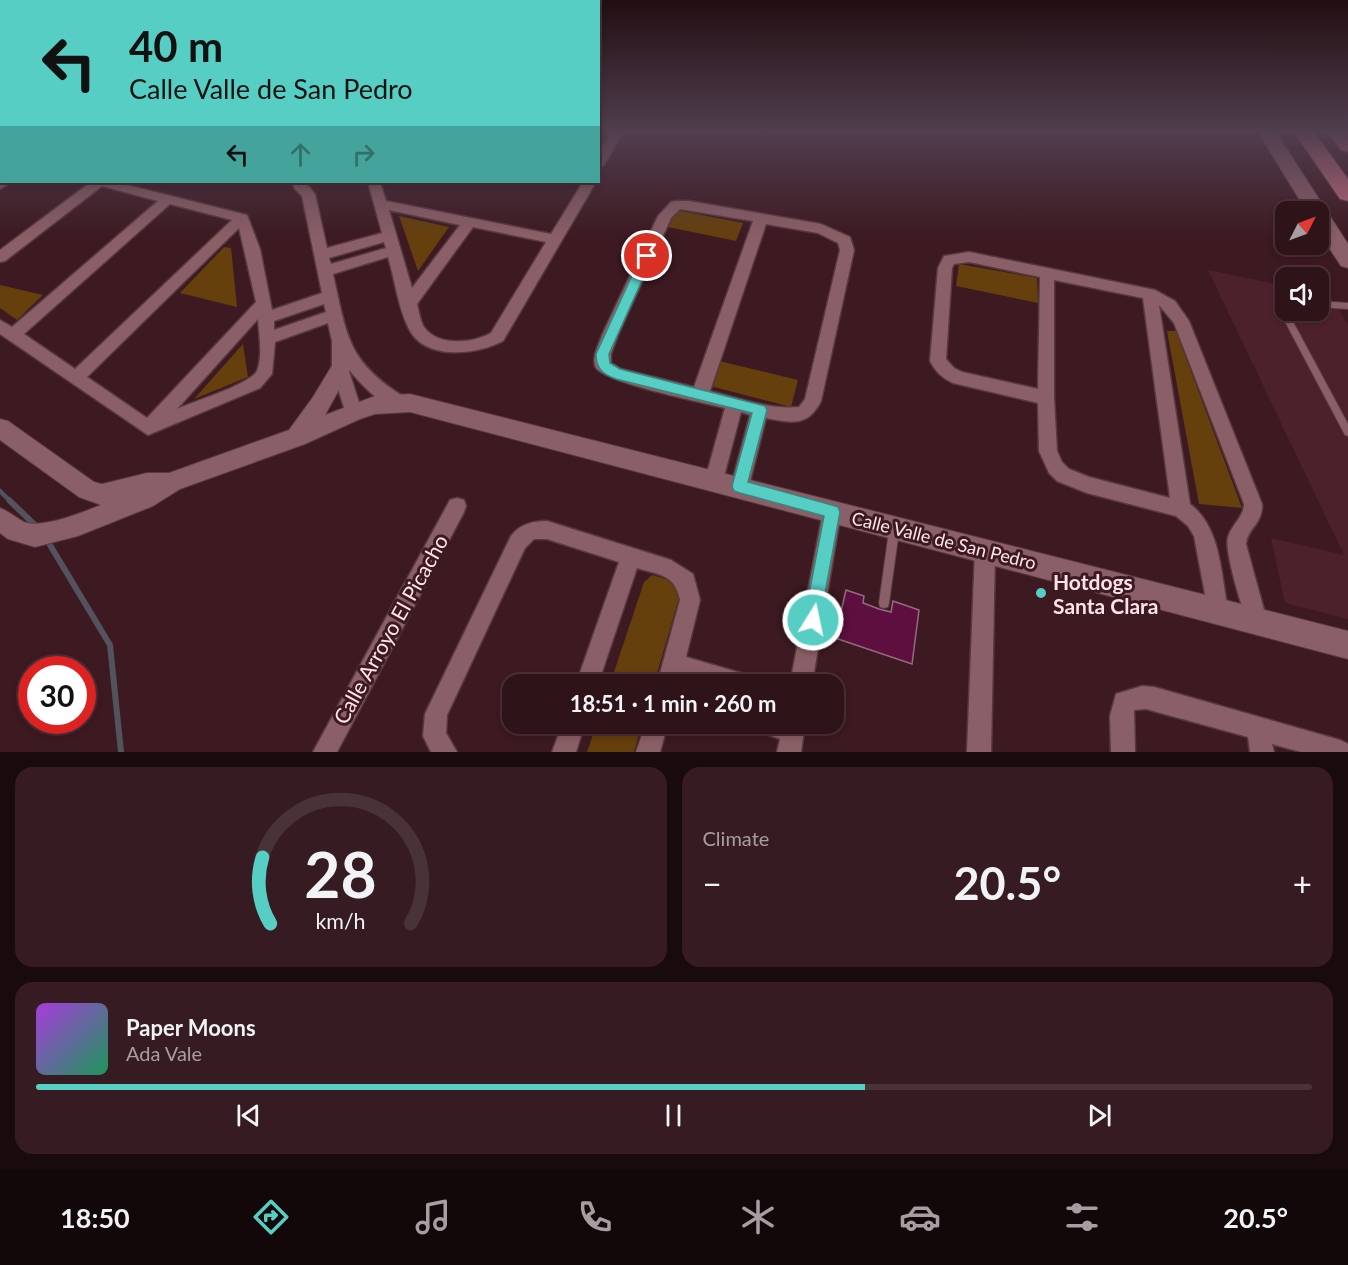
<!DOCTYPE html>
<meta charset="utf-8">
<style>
body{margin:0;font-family:Lato,sans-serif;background:#361c22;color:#f1f3f6;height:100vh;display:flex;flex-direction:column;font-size:22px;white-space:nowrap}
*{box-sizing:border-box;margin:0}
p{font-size:20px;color:#a79ea2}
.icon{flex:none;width:33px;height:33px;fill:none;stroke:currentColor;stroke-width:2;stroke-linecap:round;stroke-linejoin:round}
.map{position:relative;height:752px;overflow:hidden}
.panel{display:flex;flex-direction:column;gap:15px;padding:15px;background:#190a0e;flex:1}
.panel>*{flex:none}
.guide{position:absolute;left:0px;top:0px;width:600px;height:183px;box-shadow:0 3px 9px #0003,0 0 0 2px #493238;background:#56cec4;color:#111;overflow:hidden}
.needle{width:39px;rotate:48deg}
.buttons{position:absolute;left:1275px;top:201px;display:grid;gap:12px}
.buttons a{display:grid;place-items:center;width:54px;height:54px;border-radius:12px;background:#2e1319;box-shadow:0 3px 9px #0003,0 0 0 2px #493238;font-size:30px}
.speed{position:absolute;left:18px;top:656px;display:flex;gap:12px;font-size:30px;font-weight:700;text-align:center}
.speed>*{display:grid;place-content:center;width:78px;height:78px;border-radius:50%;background:#2e1319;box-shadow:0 3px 9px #0003,0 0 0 2px #493238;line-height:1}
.speed .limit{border:9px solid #d22;background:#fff;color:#111}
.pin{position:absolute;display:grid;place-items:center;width:51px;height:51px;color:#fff;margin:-26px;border:3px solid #fff;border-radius:50%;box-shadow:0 2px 6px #0007}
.me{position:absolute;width:66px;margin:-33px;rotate:10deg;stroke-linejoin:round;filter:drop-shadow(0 0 4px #0008)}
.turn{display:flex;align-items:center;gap:21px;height:126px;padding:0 30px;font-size:27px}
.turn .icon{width:78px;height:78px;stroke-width:2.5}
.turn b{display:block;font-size:42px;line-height:51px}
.lanes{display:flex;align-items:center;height:57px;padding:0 30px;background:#0003;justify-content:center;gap:30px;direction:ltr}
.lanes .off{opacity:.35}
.big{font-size:45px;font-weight:700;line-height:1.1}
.panel .card{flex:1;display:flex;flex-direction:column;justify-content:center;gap:9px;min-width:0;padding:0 21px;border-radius:18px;background:#361c22}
.panel .dial{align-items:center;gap:0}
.dial svg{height:156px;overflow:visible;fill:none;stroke:#493238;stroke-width:7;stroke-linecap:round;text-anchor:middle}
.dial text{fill:#f1f3f6;stroke:none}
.song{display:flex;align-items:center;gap:18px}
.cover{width:72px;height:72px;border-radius:9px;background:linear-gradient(135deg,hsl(280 70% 55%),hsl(150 70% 35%))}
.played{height:6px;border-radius:3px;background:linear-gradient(90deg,#56cec4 65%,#493238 65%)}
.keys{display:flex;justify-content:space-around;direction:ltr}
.heat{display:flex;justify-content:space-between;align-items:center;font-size:33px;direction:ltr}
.panel .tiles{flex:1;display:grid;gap:15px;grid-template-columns:1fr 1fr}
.card:last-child{grid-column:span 2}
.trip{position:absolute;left:502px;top:674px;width:342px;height:60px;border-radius:18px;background:#2e1319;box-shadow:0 3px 9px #0003,0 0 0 2px #493238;font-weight:700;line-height:60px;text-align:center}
.dock{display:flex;height:96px;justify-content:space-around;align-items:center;background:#12080a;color:#a79ea2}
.dock .icon{width:42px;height:42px}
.dock .on{color:#56cec4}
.dock b{font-size:27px;color:#f1f3f6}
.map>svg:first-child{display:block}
</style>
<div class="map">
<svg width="1348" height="752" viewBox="0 0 1348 752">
<rect width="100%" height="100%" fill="#3d1921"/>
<path fill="#4d212b" d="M1208,270L1285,286L1286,310H1318L1319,292L1330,295L1348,325V619L1285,603L1271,538L1344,555Z"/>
<path fill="#653f0c" d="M676,210L743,223L736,241L668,227Z
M399,216L449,227L418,271Z
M224,247L231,248L237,307L180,293Z
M959,264L1037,278L1038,303L956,286Z
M0,285L43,295L17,320L0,308Z
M1167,331H1176L1242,508L1199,504Z
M243,344L248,377L194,399Z
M719,361L798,380L791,407L710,386Z
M652,575L676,582L681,591L654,684H610L644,582Z
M597,723H642L634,752H587Z"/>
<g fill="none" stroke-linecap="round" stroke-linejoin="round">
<path stroke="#52535c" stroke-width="4.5" d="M0,491L10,501"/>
<path stroke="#52535c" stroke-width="6" d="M9,500L37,527
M47,540L110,645L121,752"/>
</g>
<path fill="#5e0f40" stroke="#946c80" stroke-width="1.5" d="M846,590L864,596L863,603L879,609L891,612L893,601L919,610L912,664L835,638Z"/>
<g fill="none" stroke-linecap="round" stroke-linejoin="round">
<defs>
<path id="service" d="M1318,301L1348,303V309L1318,307Z
M1286,302V310H1289L1290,316L1348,424V436L1345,435L1282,316L1280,307Z
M894,527L897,528L899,531L889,603L888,607L884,608L880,607L879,603L889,531L891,528Z"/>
<path id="minor" d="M611,132H623L604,165L598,169V153Z
M0,163H2V171H0Z
M0,179L2,182H12L0,189Z
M91,182H115L247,215L260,249L272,310L322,293L302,196L294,188L293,182H305L315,194L327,248L382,233L368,182H380L386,201L551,234L583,182H596L503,341C477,355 425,361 409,329C398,308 395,280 388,257L333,274C347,336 347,362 406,398L408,403L406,408C388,414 358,382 348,368L362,412L359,417L353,419L347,417L332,370V341L328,323L275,342L272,374L260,388L148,435L0,334V320L12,327L158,201L102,186L5,261L0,262V250ZM170,204L232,220L75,369L24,334ZM389,210L460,225L412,288ZM473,227L546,242L491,333C473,343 438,347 424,327C420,321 419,311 417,304ZM239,228L256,302L147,418L87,377ZM384,242L386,248L331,264L329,258ZM324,304L326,312L274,330V321ZM258,319C259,335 263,356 257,371C251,384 192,402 177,409Z
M676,201H689L821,224L850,237L854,250L821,401C808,427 792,423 766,418L749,486L747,492L740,494L733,492L731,486L750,415L741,412L723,480L720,486L714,488L708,486L705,480L725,408C706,403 599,382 595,366C592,356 599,344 602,335L658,216L671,202ZM680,209L753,221L694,387L621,369L611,363V354L618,335L671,218ZM766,224L818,233L838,243L840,250L805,399L799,407C770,410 738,398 710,391Z
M969,252L1155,290L1175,301L1189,321L1262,504C1263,524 1248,527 1246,544L1267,621L1264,628L1257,631L1250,628C1243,612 1224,552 1228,537C1232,524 1244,517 1244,504L1174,323L1159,305L1190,504C1221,527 1221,575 1228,610L1225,617L1218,620L1211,617L1208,610L1194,536L1188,526L1176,516L1087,493L1057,481L1049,473L1039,451L1038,403L953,383C942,378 936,372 930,361L938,268L944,256ZM969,262L1040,277L1038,389L962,372L954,368L946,359L952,268L954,264ZM1054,280L1143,298L1170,498L1089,477L1069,469L1062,462L1057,451L1054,398Z
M457,498L464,500L466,506L464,512L337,752H313L450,500Z
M832,503L839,506L841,512L812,684H790L823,512L825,506Z
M547,521L671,560L693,574L700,600L686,657L741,673L749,676L752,684H704L681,677L679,684H657L680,600C675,574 659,575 637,568L598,684H576L619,562L547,539H534L525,548L447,715L446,733L457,752H431L423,736L425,714L511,536C520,524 533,521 547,521Z
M985,541L992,544L995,550L991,752H967L975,550L978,544Z
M1142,686L1154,687L1340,740L1348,744V752H1301L1272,744L1274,752H1250L1248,737L1146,709L1134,710L1135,752H1111L1110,716L1116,694Z
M563,723H585L576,752H552Z
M646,723H668L660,752H636Z
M755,723H805L801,752H777L780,739L758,731Z"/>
<path id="tertiary" d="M340,362L347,364L350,370L325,415L375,396L410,394L1348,631V659L410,412L375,414L360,419L305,444L180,489L153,506L78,536L35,547L8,539L0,533V508C9,511 16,518 24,522C42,529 83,512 101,505L79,497L0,440V419L8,421L94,482L102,484L147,473H169L289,430L313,397L333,364Z"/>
<path id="secondary" d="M1258,132H1276L1348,244V268L1341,266L1318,231V212H1307Z"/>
<path id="primary" d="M1294,132H1314L1348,179V201L1340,199Z
M1328,132H1348V152L1341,150Z"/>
</defs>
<use href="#service" stroke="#57393f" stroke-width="2"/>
<use href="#minor" stroke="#57393f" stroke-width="3"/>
<use href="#tertiary" stroke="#57393f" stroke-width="2"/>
<use href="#secondary" stroke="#57393f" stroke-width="2"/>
<use href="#primary" stroke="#57393f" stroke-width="2"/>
<use href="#service" fill="#8b5f67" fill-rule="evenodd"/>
<use href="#minor" fill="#8b5f67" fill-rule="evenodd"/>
<use href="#tertiary" fill="#8b5f67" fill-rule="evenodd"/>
<use href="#secondary" fill="#8b5f67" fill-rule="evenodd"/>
<use href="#primary" fill="#bc6a7b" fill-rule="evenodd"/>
</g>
<linearGradient id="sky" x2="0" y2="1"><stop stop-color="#220e12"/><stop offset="0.55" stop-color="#513e4e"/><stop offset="1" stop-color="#513e4e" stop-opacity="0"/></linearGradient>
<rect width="1348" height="238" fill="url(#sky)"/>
<path fill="#56cec4" stroke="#38867f" stroke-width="1.5" d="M647,252L653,256L609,354L610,363L620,369L765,406L767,410L748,482L832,505L838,507L840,512L819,626L813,628L807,626L804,620L824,516L740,493L734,491L732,486L752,413L616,379C602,374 596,368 596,354L641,256Z"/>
<circle fill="#56cec4" stroke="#3d1921" stroke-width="2" cx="1041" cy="593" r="6"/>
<g text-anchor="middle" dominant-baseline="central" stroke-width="6" stroke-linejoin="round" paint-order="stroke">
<g font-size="18" fill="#fee4e7" stroke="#3d1921">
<text transform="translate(944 540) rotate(14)">Calle Valle de San Pedro</text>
</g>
<g font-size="21" font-weight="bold" fill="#fee4e7" stroke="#3d1921" text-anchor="start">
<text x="1053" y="581">Hotdogs<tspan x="1053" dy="24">Santa Clara</tspan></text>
</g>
<g font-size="21" fill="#fee4e7" stroke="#3d1921">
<text transform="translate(390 629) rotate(-61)">Calle Arroyo El Picacho</text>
</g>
</g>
</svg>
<div class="buttons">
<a><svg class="needle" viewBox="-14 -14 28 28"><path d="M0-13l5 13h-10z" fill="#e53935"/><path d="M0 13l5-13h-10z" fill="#a79ea2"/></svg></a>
<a><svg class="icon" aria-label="sound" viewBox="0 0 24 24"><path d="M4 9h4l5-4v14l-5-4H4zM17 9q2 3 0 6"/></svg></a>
</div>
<div class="speed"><div class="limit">30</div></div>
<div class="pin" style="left:647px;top:256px;background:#d93025"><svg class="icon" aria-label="arrive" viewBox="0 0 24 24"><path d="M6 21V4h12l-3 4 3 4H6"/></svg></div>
<svg class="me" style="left:813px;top:620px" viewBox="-20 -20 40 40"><circle r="17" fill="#56cec4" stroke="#fff" stroke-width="3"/><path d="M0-11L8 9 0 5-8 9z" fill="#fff"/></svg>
<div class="trip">18:51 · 1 min · 260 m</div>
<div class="guide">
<div class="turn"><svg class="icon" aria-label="left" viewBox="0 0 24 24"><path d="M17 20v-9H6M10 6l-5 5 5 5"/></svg><div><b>40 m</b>Calle Valle de San Pedro</div></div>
<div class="lanes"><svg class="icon" aria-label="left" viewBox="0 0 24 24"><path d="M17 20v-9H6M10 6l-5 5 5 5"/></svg><svg class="icon off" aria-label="ahead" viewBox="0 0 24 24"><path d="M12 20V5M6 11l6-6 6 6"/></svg><svg class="icon off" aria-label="right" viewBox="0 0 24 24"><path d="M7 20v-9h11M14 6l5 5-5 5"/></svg></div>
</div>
</div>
<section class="panel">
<div class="tiles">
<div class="card dial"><svg viewBox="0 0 100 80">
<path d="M14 69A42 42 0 1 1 86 69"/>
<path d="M14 69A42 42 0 0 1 10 35" stroke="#56cec4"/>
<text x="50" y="56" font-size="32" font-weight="700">28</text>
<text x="50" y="72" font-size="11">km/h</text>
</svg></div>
<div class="card"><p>Climate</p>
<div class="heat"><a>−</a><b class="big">20.5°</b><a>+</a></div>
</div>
<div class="card">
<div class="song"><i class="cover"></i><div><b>Paper Moons</b><p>Ada Vale</p></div></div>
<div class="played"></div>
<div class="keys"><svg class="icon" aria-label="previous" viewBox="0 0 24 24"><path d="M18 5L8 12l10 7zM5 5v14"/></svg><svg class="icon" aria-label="pause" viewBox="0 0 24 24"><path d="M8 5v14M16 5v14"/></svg><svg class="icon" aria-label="next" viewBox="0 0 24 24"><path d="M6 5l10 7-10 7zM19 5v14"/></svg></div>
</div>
</div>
</section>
<nav class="dock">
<b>18:50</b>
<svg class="icon on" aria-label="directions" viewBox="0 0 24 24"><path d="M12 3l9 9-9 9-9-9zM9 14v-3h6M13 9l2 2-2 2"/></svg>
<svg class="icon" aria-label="music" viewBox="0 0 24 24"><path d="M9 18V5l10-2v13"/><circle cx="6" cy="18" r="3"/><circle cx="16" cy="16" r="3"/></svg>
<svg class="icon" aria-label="phone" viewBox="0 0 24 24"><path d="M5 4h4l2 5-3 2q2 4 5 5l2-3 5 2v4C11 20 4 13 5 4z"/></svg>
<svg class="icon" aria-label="climate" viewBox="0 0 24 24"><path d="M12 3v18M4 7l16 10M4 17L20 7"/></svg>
<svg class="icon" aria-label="car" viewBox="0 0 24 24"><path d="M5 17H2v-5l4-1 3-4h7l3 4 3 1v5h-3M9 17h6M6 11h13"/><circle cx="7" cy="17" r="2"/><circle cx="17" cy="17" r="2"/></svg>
<svg class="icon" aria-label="filters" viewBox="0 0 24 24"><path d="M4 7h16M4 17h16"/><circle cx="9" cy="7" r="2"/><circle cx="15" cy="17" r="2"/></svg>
<b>20.5°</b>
</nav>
